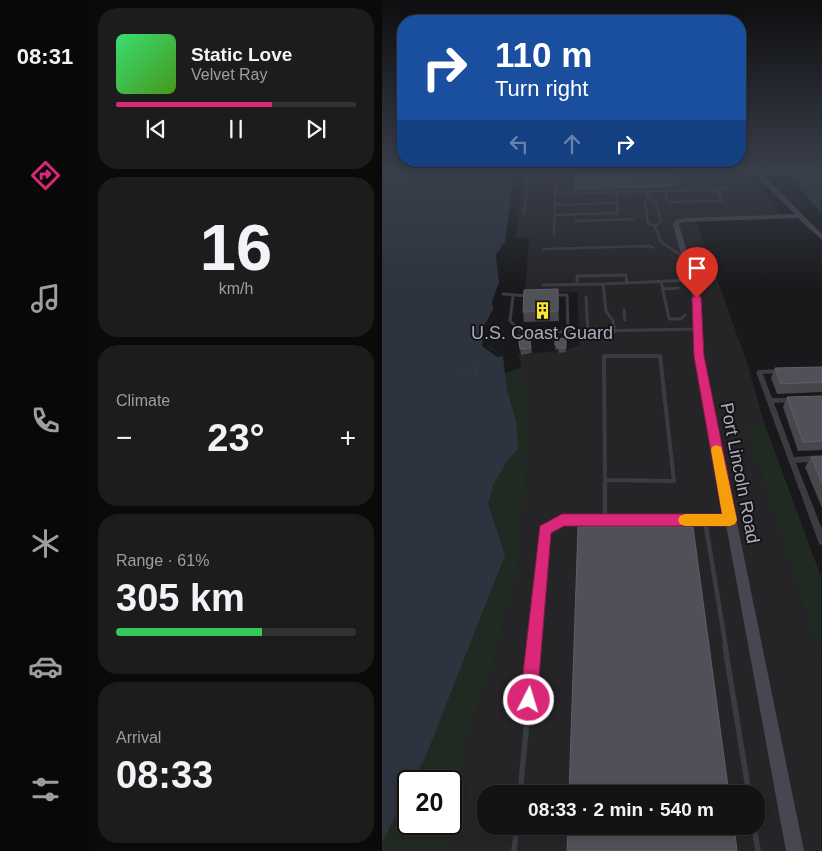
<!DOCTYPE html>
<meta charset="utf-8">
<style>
body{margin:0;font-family:Helvetica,sans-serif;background:#1c1c1d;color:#f1f3f6;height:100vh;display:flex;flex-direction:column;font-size:19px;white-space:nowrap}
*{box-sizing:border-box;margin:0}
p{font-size:16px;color:#9d9ea0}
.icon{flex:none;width:28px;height:28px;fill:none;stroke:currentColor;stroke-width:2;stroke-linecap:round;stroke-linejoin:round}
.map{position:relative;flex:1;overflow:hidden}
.drawer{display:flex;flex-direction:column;gap:8px;padding:8px;background:#0a0a0b;width:292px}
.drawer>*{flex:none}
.banner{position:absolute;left:15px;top:15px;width:349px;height:152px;border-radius:20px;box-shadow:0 2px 8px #0003,0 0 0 1px #323234;background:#1a4fa0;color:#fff;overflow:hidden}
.speed{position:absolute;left:15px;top:770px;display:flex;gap:10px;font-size:25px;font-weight:700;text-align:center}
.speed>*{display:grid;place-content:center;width:65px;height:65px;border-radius:50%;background:#131314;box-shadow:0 2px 8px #0003,0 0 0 1px #323234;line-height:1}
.speed .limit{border:2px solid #111;border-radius:8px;background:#fff;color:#111}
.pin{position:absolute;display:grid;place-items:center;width:42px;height:42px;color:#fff;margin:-51px -21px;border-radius:50% 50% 50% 0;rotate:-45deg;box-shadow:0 0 5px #0007}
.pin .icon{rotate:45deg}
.me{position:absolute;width:55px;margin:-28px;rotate:5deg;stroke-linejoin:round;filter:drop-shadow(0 0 4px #0008)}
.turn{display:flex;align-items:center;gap:18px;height:105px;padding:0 15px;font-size:22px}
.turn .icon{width:65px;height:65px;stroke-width:2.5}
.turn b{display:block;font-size:35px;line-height:42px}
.lanes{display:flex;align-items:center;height:48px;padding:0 15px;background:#0003;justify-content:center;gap:25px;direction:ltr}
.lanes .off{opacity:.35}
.big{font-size:38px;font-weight:600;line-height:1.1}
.drawer .tile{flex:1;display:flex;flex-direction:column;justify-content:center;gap:8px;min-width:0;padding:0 18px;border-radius:20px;background:#1c1c1d}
.drawer .dial{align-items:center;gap:0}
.dial b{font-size:65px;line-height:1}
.song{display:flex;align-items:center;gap:15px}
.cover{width:60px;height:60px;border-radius:8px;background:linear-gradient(135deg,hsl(140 70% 55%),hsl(100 70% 35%))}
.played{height:5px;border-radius:2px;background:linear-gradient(90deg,#db2777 65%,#323234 65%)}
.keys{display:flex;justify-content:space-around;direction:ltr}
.heat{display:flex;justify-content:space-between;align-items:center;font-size:28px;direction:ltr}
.charge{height:8px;border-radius:4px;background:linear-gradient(90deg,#34c759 61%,#323234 0)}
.trip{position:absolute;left:95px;top:785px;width:288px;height:50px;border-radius:20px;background:#131314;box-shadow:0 2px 8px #0003,0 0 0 1px #323234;font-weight:600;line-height:50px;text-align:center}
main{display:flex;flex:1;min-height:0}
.tab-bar{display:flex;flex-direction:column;width:90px;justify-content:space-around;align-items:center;background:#080808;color:#9d9ea0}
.tab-bar .icon{width:35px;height:35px}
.tab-bar .current{color:#db2777}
.tab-bar b{font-size:22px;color:#f1f3f6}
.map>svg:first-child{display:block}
</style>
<main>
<nav class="tab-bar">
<b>08:31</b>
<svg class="icon current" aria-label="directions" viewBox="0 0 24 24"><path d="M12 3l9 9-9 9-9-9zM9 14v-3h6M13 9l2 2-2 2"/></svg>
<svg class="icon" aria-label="music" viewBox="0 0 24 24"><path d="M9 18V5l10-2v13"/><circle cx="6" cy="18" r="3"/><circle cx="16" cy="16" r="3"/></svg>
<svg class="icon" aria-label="phone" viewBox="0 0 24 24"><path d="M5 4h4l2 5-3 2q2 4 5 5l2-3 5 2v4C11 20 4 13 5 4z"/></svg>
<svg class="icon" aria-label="climate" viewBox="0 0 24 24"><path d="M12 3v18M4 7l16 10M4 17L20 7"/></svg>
<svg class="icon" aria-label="car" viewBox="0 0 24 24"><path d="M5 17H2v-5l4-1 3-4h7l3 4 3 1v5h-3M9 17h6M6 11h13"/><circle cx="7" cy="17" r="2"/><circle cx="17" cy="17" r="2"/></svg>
<svg class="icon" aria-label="filters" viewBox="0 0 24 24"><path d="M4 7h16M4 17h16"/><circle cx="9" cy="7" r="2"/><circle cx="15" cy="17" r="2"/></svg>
</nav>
<section class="drawer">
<div class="tile">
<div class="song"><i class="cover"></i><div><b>Static Love</b><p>Velvet Ray</p></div></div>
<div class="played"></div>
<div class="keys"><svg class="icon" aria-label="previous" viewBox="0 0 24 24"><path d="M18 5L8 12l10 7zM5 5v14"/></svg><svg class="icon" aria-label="pause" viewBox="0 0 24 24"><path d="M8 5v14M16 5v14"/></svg><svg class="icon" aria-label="next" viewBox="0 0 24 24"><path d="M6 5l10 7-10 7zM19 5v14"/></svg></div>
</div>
<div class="tile dial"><b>16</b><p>km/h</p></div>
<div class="tile"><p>Climate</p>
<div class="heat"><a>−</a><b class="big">23°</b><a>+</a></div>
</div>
<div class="tile"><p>Range · 61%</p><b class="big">305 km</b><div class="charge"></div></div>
<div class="tile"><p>Arrival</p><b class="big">08:33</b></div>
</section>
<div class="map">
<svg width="440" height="851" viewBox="0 0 440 851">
<rect width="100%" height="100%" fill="#19191b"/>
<path fill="#252528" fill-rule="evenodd" d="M142,169H364L400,217L314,220L364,360L382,422L362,423L439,661V851H66L84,737L110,669L134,577L148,438L139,363L136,355L184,350L198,345L195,292L143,293L147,238H134ZM104,794H374V826H104Z"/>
<path fill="#202a23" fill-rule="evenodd" d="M100,346L121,356L122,374L140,367L148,438L134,577L110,669L84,737L66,851H0V732ZM26,781H69V824H26Z
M382,422L439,577V661L362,423Z"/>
<path fill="#2d3440" d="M0,169H133L123,241L125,242L119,255L120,273L104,344L121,356L125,390L134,422L136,449L126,460L111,485L106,504L123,555L43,758L31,781H26V791L0,843Z
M403,169H439V213C427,199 414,184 403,169Z"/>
<path fill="#19191b" d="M125,242L121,255L120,284L107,343V347L121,356L115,357L100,346L102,326L111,309L110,301L117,283L114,255L122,243Z"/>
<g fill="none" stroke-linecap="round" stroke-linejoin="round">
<path stroke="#3f4047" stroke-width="1" stroke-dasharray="2 2.5" stroke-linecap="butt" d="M80,370H83
M88,371L94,366
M93,374L96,367"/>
<path stroke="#3c3b42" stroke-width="2.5" d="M174,169L173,194L315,190L307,169
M315,190H336L345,186
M265,191L267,198L263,202L266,223L273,226L279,242L294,252
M283,191L286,202L340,201L336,190
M267,198L274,202L279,222L273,226
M173,205L235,203
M142,214L147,169
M173,215L236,213L234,192
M193,221L252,219
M172,235L173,194
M162,249L268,246L271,248"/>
<path stroke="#3c3b42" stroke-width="3" d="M293,251L303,258
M279,281L287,319H299L303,315
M195,284V276L244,275L245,283
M161,285L221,284
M280,289L296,288
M121,294L146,296
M173,295H185L186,333
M131,296L128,321L138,330L160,332L315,329
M204,297L206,332
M242,310L243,320
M233,332L231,321L224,311L221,284L310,280"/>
<path stroke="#3c3b42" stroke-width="4" d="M223,485L222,356H278L292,481L223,480"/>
<path stroke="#3c3b42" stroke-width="4.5" d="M223,484V520
M323,520L344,648
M152,648L163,530L180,520H348"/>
<path stroke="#3c3b42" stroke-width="5.5" d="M343,646L367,794
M138,794L152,646
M372,826L376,851
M132,851L135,826"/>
<path fill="#3c3b42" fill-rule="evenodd" d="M399,369H401L402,371L401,373L381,374L390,398H412L415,400L412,402L392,403L412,457L440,455V461L414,463L440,529V545L437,544L436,541L374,372L377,370Z"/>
<path fill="#474751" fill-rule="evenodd" d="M368,169H375L440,234V240L416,218L303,222L298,223L297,225L319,298L321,356L422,851H404L313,356L311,298L291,225L294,220L303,218L413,214Z"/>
</g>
<path fill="#46464b" d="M191,169L297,180L296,187L192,190Z
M177,299V321L142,322L141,312Z
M147,334L150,353L139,355L136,335Z
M184,343V352L177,353L176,349L173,350V345Z
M440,367V392L395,394L389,378L393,368Z
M440,396V450L416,451L401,407L405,397Z
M429,457H440V508L423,467Z"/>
<path fill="#2f2f33" d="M176,289L177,299V321L176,311Z"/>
<path fill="#505158" stroke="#5e5f67" d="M191,169H293L297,180L192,183Z
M176,289V311L141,312L142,290Z
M147,334L149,348L138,349L136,335Z
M184,338V348H176V345H173V339Z
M440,367V382L399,384L393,368Z
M440,396V441L421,442L405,397Z
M429,457H440V483Z
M196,527H311L347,794H187Z
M186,826H352L355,851H185Z"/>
<linearGradient id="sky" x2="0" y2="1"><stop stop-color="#0e0e0f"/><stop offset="0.59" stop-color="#383e4a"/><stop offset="1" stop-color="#383e4a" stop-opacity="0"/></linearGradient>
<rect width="440" height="288" fill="url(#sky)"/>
<path fill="#db2777" stroke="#8e194d" d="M315,295L319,298L322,356L355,520L353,524L348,526H182L169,533L155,700L153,706L147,708L141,706L138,700L158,526L180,514H340L312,356L310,298Z"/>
<path fill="#f59e0b" d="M334,445L339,447L340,450L355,520L353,524L348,526H303L298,524L296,520L298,516L303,514H340L329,450L330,447Z"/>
<defs>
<symbol id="building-bare" viewBox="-9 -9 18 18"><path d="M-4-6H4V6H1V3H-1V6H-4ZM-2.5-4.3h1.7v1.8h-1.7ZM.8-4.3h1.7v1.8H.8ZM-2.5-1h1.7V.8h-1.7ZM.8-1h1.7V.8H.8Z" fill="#fde62f" stroke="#141416" stroke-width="2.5" paint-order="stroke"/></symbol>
</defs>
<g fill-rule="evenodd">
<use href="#building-bare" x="148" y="298" width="25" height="25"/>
</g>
<g text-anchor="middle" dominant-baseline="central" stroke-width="4" stroke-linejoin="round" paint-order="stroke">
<g font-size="18" fill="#aaacbc" stroke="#141416">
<text x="160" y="333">U.S. Coast Guard</text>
</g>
<g font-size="18" fill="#aaacbc" stroke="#141416">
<text transform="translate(358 473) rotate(79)">Port Lincoln Road</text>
</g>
</g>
</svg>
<div class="speed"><div class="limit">20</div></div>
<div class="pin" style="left:315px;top:298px;background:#d93025"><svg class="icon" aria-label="arrive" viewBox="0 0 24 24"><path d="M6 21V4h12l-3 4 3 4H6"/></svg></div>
<svg class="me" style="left:147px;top:700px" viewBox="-20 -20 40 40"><circle r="17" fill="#db2777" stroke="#fff" stroke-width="3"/><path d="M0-11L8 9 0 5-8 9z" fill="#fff"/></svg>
<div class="trip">08:33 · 2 min · 540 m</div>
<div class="banner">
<div class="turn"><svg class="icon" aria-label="right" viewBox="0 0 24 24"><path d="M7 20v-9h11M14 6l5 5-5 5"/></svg><div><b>110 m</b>Turn right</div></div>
<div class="lanes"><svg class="icon off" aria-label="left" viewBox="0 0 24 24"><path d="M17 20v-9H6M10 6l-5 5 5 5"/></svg><svg class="icon off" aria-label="ahead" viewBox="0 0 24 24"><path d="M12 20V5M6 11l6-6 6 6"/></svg><svg class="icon" aria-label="right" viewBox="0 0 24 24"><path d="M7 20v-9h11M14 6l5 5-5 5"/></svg></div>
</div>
</div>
</main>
